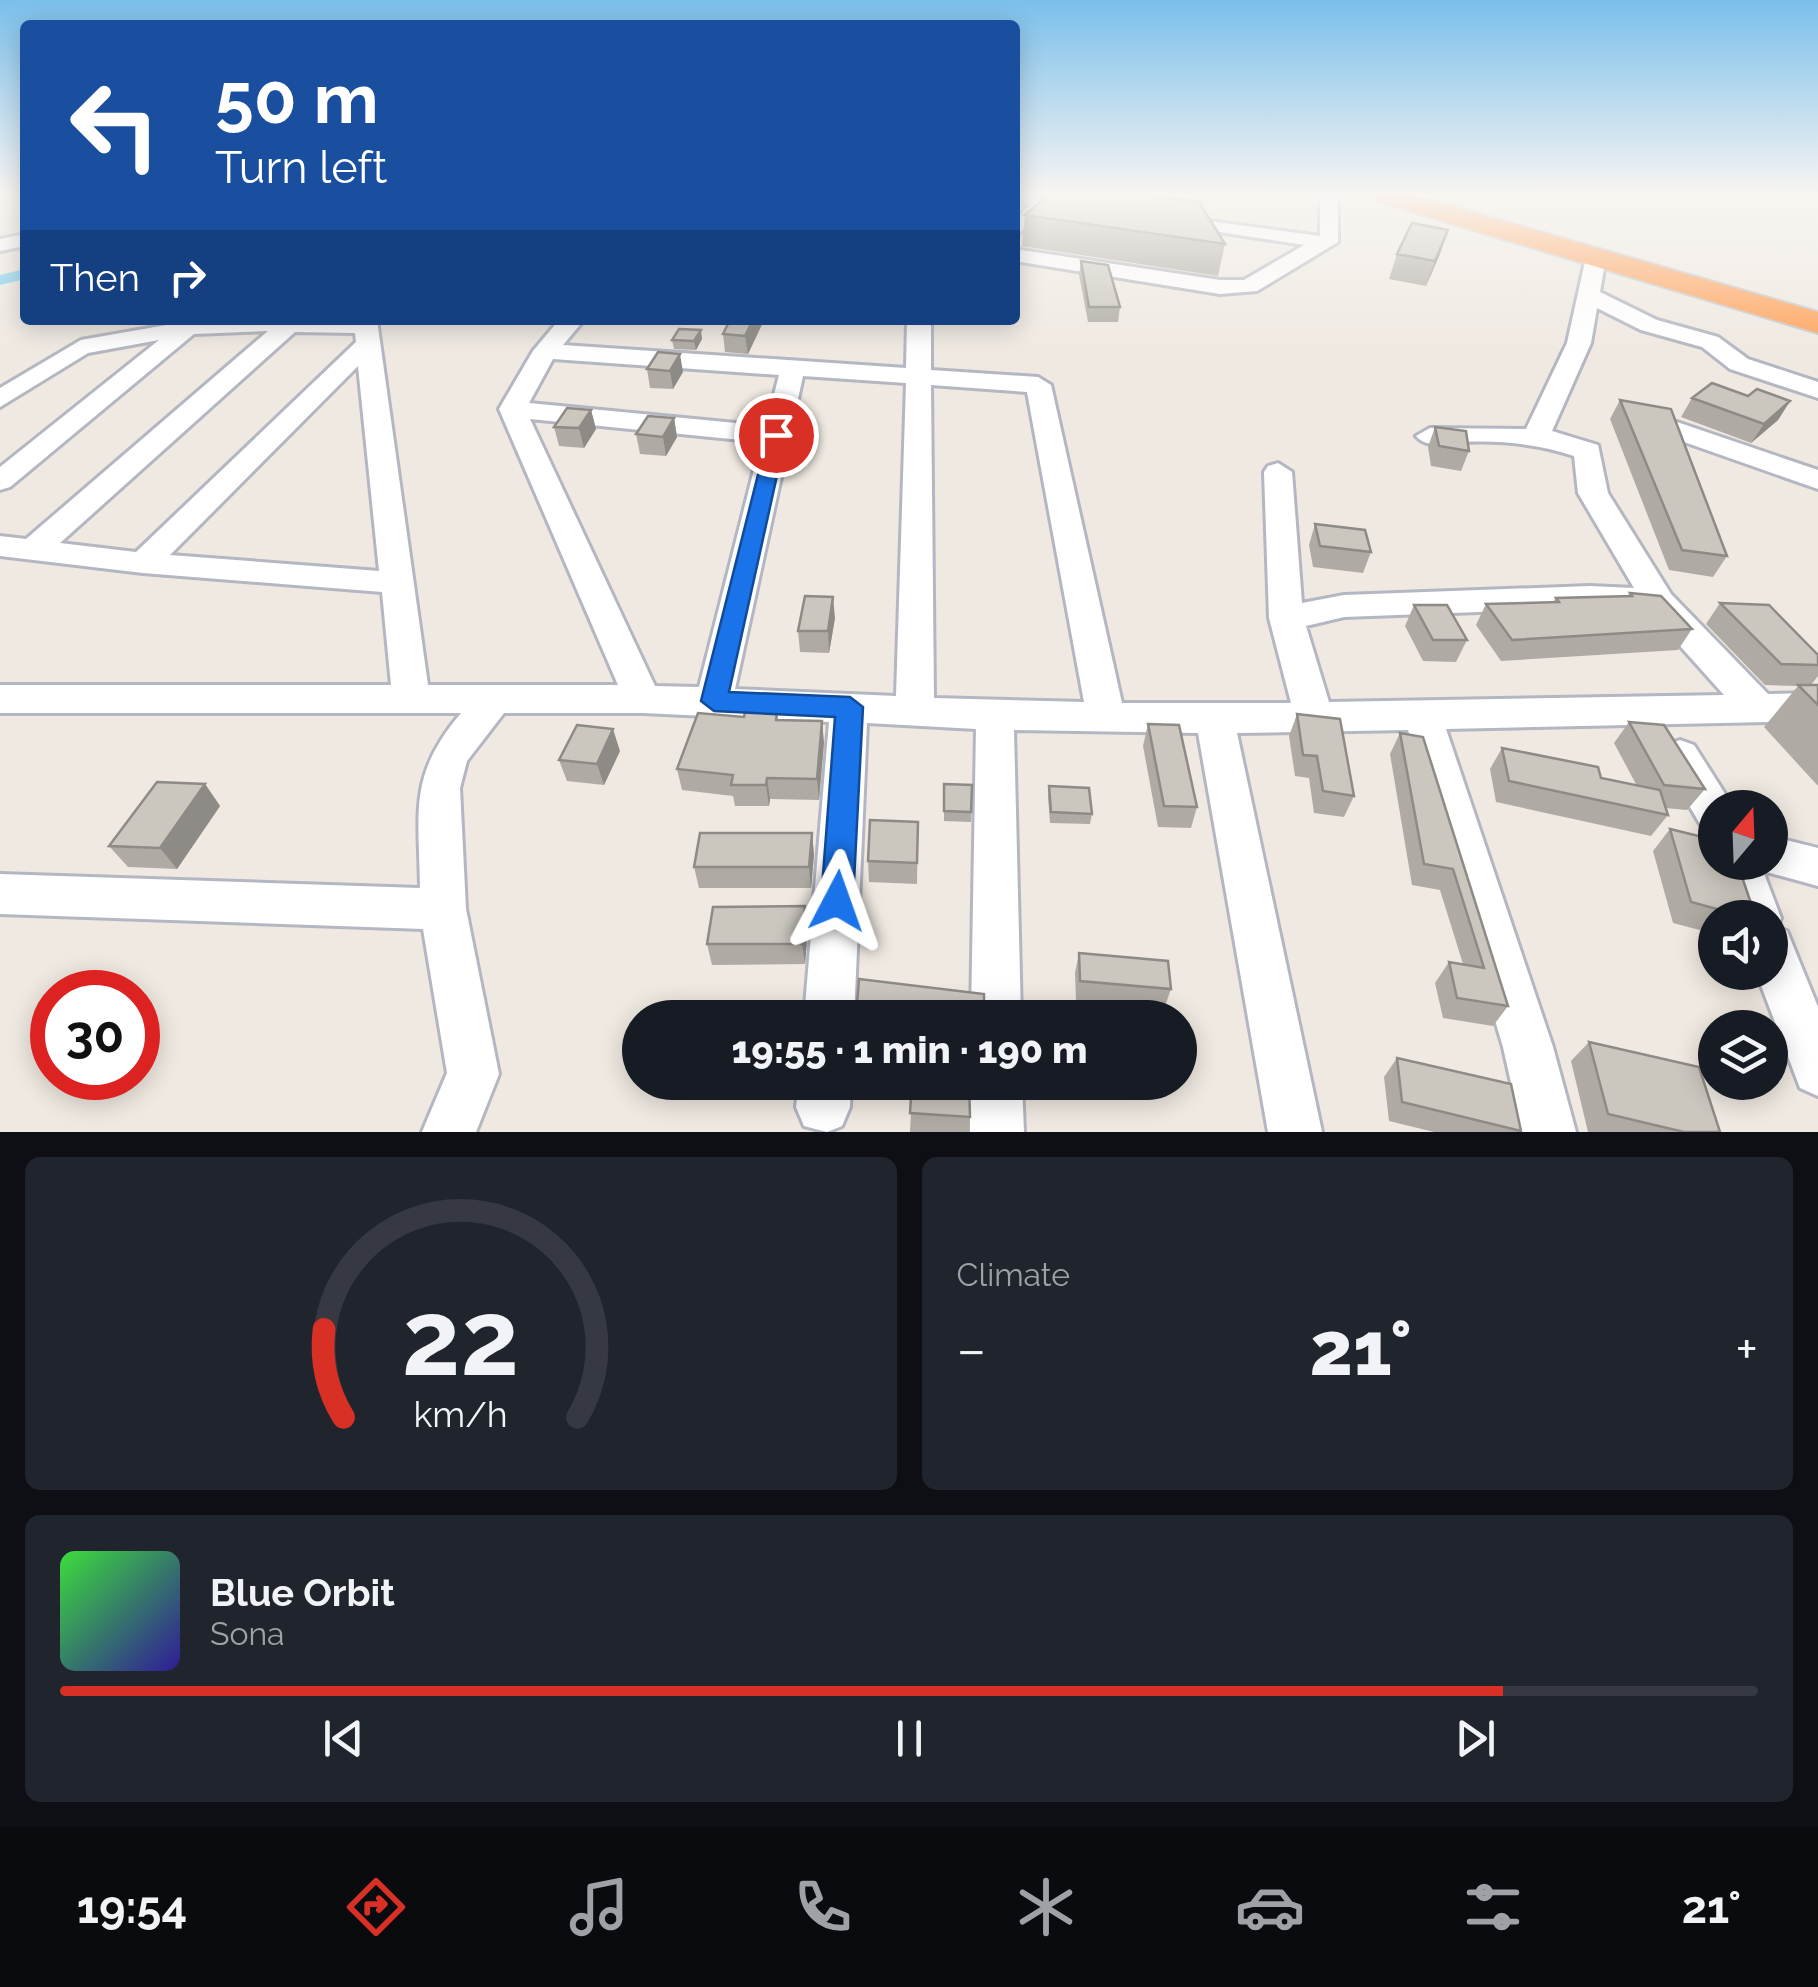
<!DOCTYPE html>
<meta charset="utf-8">
<style>
body{margin:0;font-family:Raleway,sans-serif;background:#20242c;color:#f1f3f6;height:100vh;display:flex;flex-direction:column;font-size:38px;white-space:nowrap}
*{box-sizing:border-box;margin:0}
p{font-size:32px;color:#9ea1a6}
.icon{flex:none;width:55px;height:55px;fill:none;stroke:currentColor;stroke-width:2;stroke-linecap:round;stroke-linejoin:round}
.map{position:relative;height:1132px;overflow:hidden}
.drawer{display:flex;flex-direction:column;gap:25px;padding:25px;background:#0d0f14;flex:1}
.drawer>*{flex:none}
.banner{position:absolute;left:20px;top:20px;width:1000px;height:305px;border-radius:10px;box-shadow:0 5px 25px #0003;background:#1a4fa0;color:#fff;overflow:hidden}
.needle{width:65px;rotate:19deg}
.tools{position:absolute;left:1698px;top:790px;display:grid;gap:20px}
.tools a{display:grid;place-items:center;width:90px;height:90px;border-radius:50%;background:#171b24;box-shadow:0 5px 25px #0003;font-size:50px}
.speed{position:absolute;left:30px;top:970px;display:flex;gap:20px;font-size:50px;font-weight:700;text-align:center}
.speed>*{display:grid;place-content:center;width:130px;height:130px;border-radius:50%;background:#171b24;box-shadow:0 5px 25px #0003;line-height:1}
.speed .limit{border:15px solid #d22;background:#fff;color:#111}
.pin{position:absolute;display:grid;place-items:center;width:85px;height:85px;color:#fff;margin:-42px;border:5px solid #fff;border-radius:50%;box-shadow:0 2px 10px #0007}
.me{position:absolute;width:110px;margin:-55px;rotate:4deg;stroke-linejoin:round;filter:drop-shadow(0 0 8px #0008)}
.turn{display:flex;align-items:center;gap:35px;height:210px;padding:0 30px;font-size:45px}
.turn .icon{width:130px;height:130px;stroke-width:2.5}
.turn b{display:block;font-size:70px;line-height:85px}
.then{display:flex;align-items:center;height:95px;padding:0 30px;background:#0003;gap:20px;font-size:38px}
.big{font-size:75px;font-weight:800;line-height:1.1}
.drawer .tile{flex:1;display:flex;flex-direction:column;justify-content:center;gap:15px;min-width:0;padding:0 35px;border-radius:15px;background:#20242c}
.drawer .dial{align-items:center;gap:0}
.dial svg{height:260px;overflow:visible;fill:none;stroke:#363941;stroke-width:7;stroke-linecap:round;text-anchor:middle}
.dial text{fill:#f1f3f6;stroke:none}
.song{display:flex;align-items:center;gap:30px}
.cover{width:120px;height:120px;border-radius:15px;background:linear-gradient(135deg,hsl(120 70% 55%),hsl(250 70% 35%))}
.played{height:10px;border-radius:5px;background:linear-gradient(90deg,#d93025 85%,#363941 85%)}
.keys{display:flex;justify-content:space-around;direction:ltr}
.heat{display:flex;justify-content:space-between;align-items:center;font-size:55px;direction:ltr}
.drawer .tiles{flex:1;display:grid;gap:25px;grid-template-columns:1fr 1fr}
.tile:last-child{grid-column:span 2}
.trip{position:absolute;left:622px;top:1000px;width:575px;height:100px;border-radius:50px;background:#171b24;box-shadow:0 5px 25px #0003;font-weight:800;line-height:100px;text-align:center}
.dock{display:flex;height:160px;justify-content:space-around;align-items:center;background:#090b0e;color:#9ea1a6}
.dock .icon{width:70px;height:70px}
.dock .current{color:#d93025}
.dock b{font-size:45px;color:#f1f3f6}
.map>svg:first-child{display:block}
</style>
<div class="map">
<svg width="1818" height="1132" viewBox="0 0 1818 1132">
<rect width="100%" height="100%" fill="#efe9e1"/>
<g fill="none" stroke-linecap="round" stroke-linejoin="round">
<path fill="#75cff0" fill-rule="evenodd" d="M25,269V279L0,285V275Z"/>
<defs>
<path id="minor" d="M1015,195L1085,200L1094,206L1085,212L1048,206L1015,237V220L1030,204L1015,201Z
M1320,195H1338V242L1257,291L1220,294L1015,261V249L1220,280H1244L1304,245L1173,225L1166,223V215L1320,236Z
M25,234V246L0,251V239Z
M1596,251L1606,257L1600,292L1657,320L1718,337L1748,359L1818,382V398L1730,369L1702,347L1641,330L1597,308L1591,343L1552,431L1598,445L1608,493L1671,594L1768,694L1818,693V721L1446,729L1553,1047L1576,1132H1522L1503,1047L1408,730L1237,733L1322,1132H1268L1198,733L1014,730L1021,1018H971L976,729L867,723L854,1018H804L829,722L643,713H504L467,761L460,788L466,909L499,1074L476,1132H422L447,1073L423,929L0,914V874L420,888C419,810 408,776 461,713H0V685H391L382,592L143,573L0,556V536L26,539L268,331L194,334L10,487L0,490V467L159,340L88,353L0,407V388L81,340L195,320H377L428,685H618L499,409L533,351L559,320H584L563,345L906,368L907,320H931V370L1038,377L1051,385L1122,703H1291L1269,618L1264,472L1268,466L1278,463L1292,472L1302,603L1344,595L1590,586L1634,588L1578,493L1574,456C1538,444 1500,440 1462,442C1446,443 1427,449 1416,436L1430,428L1526,429L1567,343L1586,257ZM295,332L355,333L356,342L136,552L60,543ZM553,359L779,375L766,426L529,403ZM358,366L379,571L170,555ZM803,376L906,383L896,696L735,689ZM931,385L1027,392L1084,702L934,698ZM530,419L761,442L699,687L655,686ZM1590,608L1647,609L1724,695L1329,702L1306,626L1344,617Z
M1677,422L1818,470V489L1667,436L1663,430L1667,424Z
M1680,740L1694,745L1734,808H1715V829L1700,824L1660,756L1666,745Z
M1770,836L1818,848V886L1763,871L1781,918L1777,928L1787,931L1818,1007V1096L1800,1088L1756,972H1770V918H1735L1715,862H1770Z
M799,1082H851L850,1107L842,1126L827,1132L804,1126L796,1107Z
M970,1082H1022L1024,1132H970Z"/>
<path id="highway" d="M1372,195H1413L1818,312V333L1376,201Z"/>
</defs>
<use href="#minor" stroke="#b4b7c1" stroke-width="6"/>
<use href="#highway" stroke="#c9c9c9" stroke-width="4"/>
<use href="#minor" fill="#fff" fill-rule="evenodd"/>
<use href="#highway" fill="#ffa35c" fill-rule="evenodd"/>
</g>
<path fill="#afaba4" d="M1025,215L1225,244L1218,276L1022,246Z
M1397,254H1440L1426,286L1389,279Z
M1081,261L1120,307L1118,322H1088L1079,275Z
M764,320L748,354L725,352L723,334Z
M702,339L696,350L674,349L672,340Z
M647,369L683,372L673,389L650,388Z
M1748,396L1790,401L1778,420L1751,443L1681,417L1692,398Z
M1620,400L1727,556L1713,577L1669,570L1610,419Z
M591,410L596,429L584,448L559,446L554,427Z
M674,418L677,437L666,456L640,454L636,434Z
M1435,427L1469,451L1461,471L1431,466L1428,447Z
M1315,524L1371,552L1363,573L1313,567L1309,545Z
M1630,593L1692,629L1678,650L1501,661L1476,625L1486,604L1553,602L1556,598L1627,596Z
M1720,603L1818,655V676L1811,685H1818V786L1764,727L1798,686L1765,685L1706,624Z
M1414,605L1467,640L1456,662L1423,661L1405,626Z
M835,618L829,653L800,652L798,631Z
M777,712L778,720L824,742L819,800L770,799L769,806H735L733,796L682,790L677,769L744,717Z
M1297,714L1354,796L1344,817L1314,813L1309,778L1295,776L1289,736Z
M1629,722L1705,789L1687,810L1665,808L1668,815L1651,836L1496,802L1490,769L1502,748L1601,778L1637,786L1614,743Z
M1148,724L1197,807L1191,828L1158,827L1143,746Z
M1400,733L1508,1006L1493,1026L1443,1018L1435,983L1449,962L1463,964L1440,890L1412,885L1390,754Z
M620,751L604,785L567,781L559,760Z
M205,784L220,806L177,869L128,867L109,846Z
M944,784L972,785L971,822L944,821Z
M1049,786L1092,814L1090,824L1050,823L1048,797Z
M918,822L917,884L869,882L868,861Z
M1670,829L1756,918H1715V934L1673,923L1653,851Z
M812,833L814,855L811,888H699L694,867Z
M805,906L808,927L805,964L712,965L707,944Z
M1079,953L1171,989L1164,1009L1076,1001L1075,973Z
M1589,1042L1720,1132H1588L1571,1061Z
M1397,1058L1521,1131L1519,1132H1434L1389,1121L1384,1077Z
M854,1082H969L970,1117L969,1132H910L912,1093L855,1088Z"/>
<path fill="#8e8b86" d="M1015,195H1020L1019,211L1015,212Z
M1448,230L1440,254L1426,286L1435,261Z
M753,320H764L748,354L745,336Z
M701,330L702,339L696,350L694,341Z
M680,354L683,372L673,389L670,371Z
M1790,401L1778,420L1751,443L1764,424Z
M591,410L596,429L584,448L579,428Z
M674,418L677,437L666,456L663,437Z
M833,597L835,618L829,653L828,631Z
M822,721L824,742L819,800L817,779Z
M613,729L620,751L604,785L597,764Z
M767,778L770,799L769,806L766,785Z
M205,784L220,806L177,869L160,848Z
M812,833L814,855L811,888L809,867Z
M805,906L808,927L805,964L802,944Z"/>
<path fill="#cbc7bf" stroke="#8e8b86" stroke-width="2.5" d="M1048,195H1146L1199,202L1225,244L1025,215Z
M1412,223L1448,230L1435,261L1397,254Z
M1081,261L1108,265L1120,307H1089Z
M730,320H753L745,336L723,334Z
M679,329L701,330L694,341L672,340Z
M658,352L680,354L670,371L647,369Z
M1712,383L1748,396L1757,389L1790,401L1764,424L1692,398Z
M1620,400L1671,409L1727,556L1682,550Z
M567,408L591,410L579,428L554,427Z
M648,416L674,418L663,437L636,434Z
M1435,427L1466,431L1469,451L1439,446Z
M1315,524L1365,530L1371,552L1320,546Z
M1630,593L1661,596L1692,629L1512,640L1486,604L1559,602L1556,598L1632,596Z
M805,596L833,597L828,631H798Z
M1720,603L1769,605L1818,655V665L1781,664Z
M1414,605H1447L1467,640H1433Z
M1798,685H1818V705Z
M745,712H777L776,720L822,721L817,779L767,778L766,785H731L733,775L677,769L698,713L744,717Z
M1297,714L1340,719L1354,796L1323,791L1317,756L1303,755Z
M1629,722L1664,725L1705,789L1664,785Z
M1148,724L1179,725L1197,807L1164,806Z
M577,725L613,729L597,764L559,760Z
M1400,733L1423,737L1508,1006L1457,998L1449,962L1484,968L1453,869L1424,864Z
M1502,748L1598,767L1601,778L1660,790L1668,815L1509,781Z
M157,782L205,784L160,848L109,846Z
M944,784L972,785L971,812L944,811Z
M1049,786L1089,788L1092,814L1051,812Z
M870,820L918,822L917,863L868,861Z
M1670,829L1715,840V862H1737L1756,918H1750L1691,902Z
M700,833H812L809,867H694Z
M805,906L802,944H707L713,907Z
M1079,953L1168,961L1171,989L1080,981Z
M859,979L984,994V1018H856Z
M1589,1042L1699,1067L1720,1132H1684L1608,1114Z
M1397,1058L1511,1084L1521,1131L1402,1102Z
M912,1082H969L970,1117L910,1113Z"/>
<linearGradient id="sky" x2="0" y2="1"><stop stop-color="#7abfeb"/><stop offset="0.55" stop-color="#f8f5f2"/><stop offset="1" stop-color="#f8f5f2" stop-opacity="0"/></linearGradient>
<rect width="1818" height="353" fill="url(#sky)"/>
<path fill="#1a73e8" stroke="#114b97" stroke-width="2.5" d="M769,431L786,435L729,692L850,697L863,707L853,901L848,911L837,916L826,911L821,901L835,717L714,711L701,701Z"/>
</svg>
<div class="tools">
<a><svg class="needle" viewBox="-14 -14 28 28"><path d="M0-13l5 13h-10z" fill="#e53935"/><path d="M0 13l5-13h-10z" fill="#9ea1a6"/></svg></a>
<a><svg class="icon" aria-label="sound" viewBox="0 0 24 24"><path d="M4 9h4l5-4v14l-5-4H4zM17 9q2 3 0 6"/></svg></a>
<a><svg class="icon" aria-label="layers" viewBox="0 0 24 24"><path d="M12 4l9 5-9 5-9-5zM3 14l9 5 9-5"/></svg></a>
</div>
<div class="speed"><div class="limit">30</div></div>
<div class="pin" style="left:776px;top:435px;background:#d93025"><svg class="icon" aria-label="arrive" viewBox="0 0 24 24"><path d="M6 21V4h12l-3 4 3 4H6"/></svg></div>
<svg class="me" style="left:837px;top:901px" viewBox="-20 -20 40 40"><path d="M0-17L14 15 0 8-14 15z" fill="#1a73e8" stroke="#fff" stroke-width="4"/></svg>
<div class="trip">19:55 · 1 min · 190 m</div>
<div class="banner">
<div class="turn"><svg class="icon" aria-label="left" viewBox="0 0 24 24"><path d="M17 20v-9H6M10 6l-5 5 5 5"/></svg><div><b>50 m</b>Turn left</div></div>
<div class="then">Then<svg class="icon" aria-label="right" viewBox="0 0 24 24"><path d="M7 20v-9h11M14 6l5 5-5 5"/></svg></div>
</div>
</div>
<section class="drawer">
<div class="tiles">
<div class="tile dial"><svg viewBox="0 0 100 80">
<path d="M14 69A42 42 0 1 1 86 69"/>
<path d="M14 69A42 42 0 0 1 8 42" stroke="#d93025"/>
<text x="50" y="56" font-size="32" font-weight="700">22</text>
<text x="50" y="72" font-size="11">km/h</text>
</svg></div>
<div class="tile"><p>Climate</p>
<div class="heat"><a>−</a><b class="big">21°</b><a>+</a></div>
</div>
<div class="tile">
<div class="song"><i class="cover"></i><div><b>Blue Orbit</b><p>Sona</p></div></div>
<div class="played"></div>
<div class="keys"><svg class="icon" aria-label="previous" viewBox="0 0 24 24"><path d="M18 5L8 12l10 7zM5 5v14"/></svg><svg class="icon" aria-label="pause" viewBox="0 0 24 24"><path d="M8 5v14M16 5v14"/></svg><svg class="icon" aria-label="next" viewBox="0 0 24 24"><path d="M6 5l10 7-10 7zM19 5v14"/></svg></div>
</div>
</div>
</section>
<nav class="dock">
<b>19:54</b>
<svg class="icon current" aria-label="directions" viewBox="0 0 24 24"><path d="M12 3l9 9-9 9-9-9zM9 14v-3h6M13 9l2 2-2 2"/></svg>
<svg class="icon" aria-label="music" viewBox="0 0 24 24"><path d="M9 18V5l10-2v13"/><circle cx="6" cy="18" r="3"/><circle cx="16" cy="16" r="3"/></svg>
<svg class="icon" aria-label="phone" viewBox="0 0 24 24"><path d="M5 4h4l2 5-3 2q2 4 5 5l2-3 5 2v4C11 20 4 13 5 4z"/></svg>
<svg class="icon" aria-label="climate" viewBox="0 0 24 24"><path d="M12 3v18M4 7l16 10M4 17L20 7"/></svg>
<svg class="icon" aria-label="car" viewBox="0 0 24 24"><path d="M5 17H2v-5l4-1 3-4h7l3 4 3 1v5h-3M9 17h6M6 11h13"/><circle cx="7" cy="17" r="2"/><circle cx="17" cy="17" r="2"/></svg>
<svg class="icon" aria-label="filters" viewBox="0 0 24 24"><path d="M4 7h16M4 17h16"/><circle cx="9" cy="7" r="2"/><circle cx="15" cy="17" r="2"/></svg>
<b>21°</b>
</nav>
